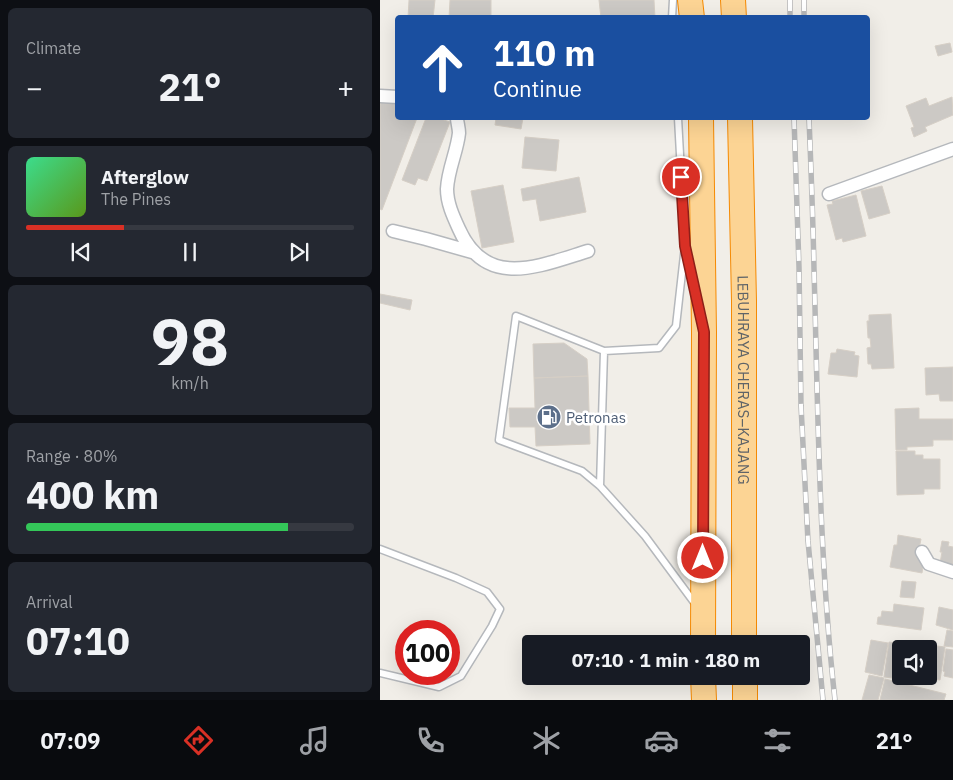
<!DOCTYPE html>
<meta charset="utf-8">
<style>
body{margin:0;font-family:"IBM Plex Sans",sans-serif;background:#242831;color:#f1f3f6;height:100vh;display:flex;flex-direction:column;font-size:19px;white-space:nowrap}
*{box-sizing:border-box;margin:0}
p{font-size:16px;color:#9ea1a6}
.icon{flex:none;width:28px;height:28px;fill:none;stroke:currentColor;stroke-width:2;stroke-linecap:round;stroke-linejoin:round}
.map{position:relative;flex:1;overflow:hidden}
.details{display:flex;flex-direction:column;gap:8px;padding:8px;background:#0d0f14;width:380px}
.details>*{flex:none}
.banner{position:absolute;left:15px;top:15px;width:475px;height:105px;border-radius:5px;box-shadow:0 5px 20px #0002;background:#1a4fa0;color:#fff;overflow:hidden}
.fabs{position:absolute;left:512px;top:640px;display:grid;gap:10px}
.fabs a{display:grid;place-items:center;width:45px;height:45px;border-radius:5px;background:#171b24;box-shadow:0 5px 20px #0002;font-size:25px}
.speed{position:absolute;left:15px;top:620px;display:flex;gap:10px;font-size:25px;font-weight:700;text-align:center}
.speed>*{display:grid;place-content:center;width:65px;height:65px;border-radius:50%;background:#171b24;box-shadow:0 5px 20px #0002;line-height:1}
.speed .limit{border:8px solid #d22;background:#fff;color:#111}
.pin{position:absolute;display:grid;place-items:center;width:42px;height:42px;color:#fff;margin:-21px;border:2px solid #fff;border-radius:50%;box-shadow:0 1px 5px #0007}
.me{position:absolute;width:55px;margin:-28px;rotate:0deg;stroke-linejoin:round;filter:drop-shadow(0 0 4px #0008)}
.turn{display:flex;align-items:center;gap:18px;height:105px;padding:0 15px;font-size:22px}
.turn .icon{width:65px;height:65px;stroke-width:2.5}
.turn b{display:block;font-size:35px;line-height:42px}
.big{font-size:38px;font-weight:700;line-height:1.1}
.details .widget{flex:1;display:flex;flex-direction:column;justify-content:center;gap:8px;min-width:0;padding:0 18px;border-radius:8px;background:#242831}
.details .dial{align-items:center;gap:0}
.dial b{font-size:65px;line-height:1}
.song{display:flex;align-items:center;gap:15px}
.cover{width:60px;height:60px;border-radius:8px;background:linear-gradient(135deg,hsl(150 70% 55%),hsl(90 70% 35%))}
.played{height:5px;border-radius:2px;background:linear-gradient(90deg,#d93025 30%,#363941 30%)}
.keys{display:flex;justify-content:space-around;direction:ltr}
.heat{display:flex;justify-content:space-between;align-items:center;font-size:28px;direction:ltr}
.charge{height:8px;border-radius:4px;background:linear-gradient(90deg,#34c759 80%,#363941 0)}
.trip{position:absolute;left:142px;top:635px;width:288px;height:50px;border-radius:5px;background:#171b24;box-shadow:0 5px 20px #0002;font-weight:700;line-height:50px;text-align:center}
.tab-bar{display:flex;height:80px;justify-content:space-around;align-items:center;background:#090b0e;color:#9ea1a6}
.tab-bar .icon{width:35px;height:35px}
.tab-bar .active{color:#d93025}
.tab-bar b{font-size:22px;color:#f1f3f6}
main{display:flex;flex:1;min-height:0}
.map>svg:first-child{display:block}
</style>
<main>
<section class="details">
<div class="widget"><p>Climate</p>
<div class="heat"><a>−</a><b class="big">21°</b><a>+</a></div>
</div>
<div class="widget">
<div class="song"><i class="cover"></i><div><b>Afterglow</b><p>The Pines</p></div></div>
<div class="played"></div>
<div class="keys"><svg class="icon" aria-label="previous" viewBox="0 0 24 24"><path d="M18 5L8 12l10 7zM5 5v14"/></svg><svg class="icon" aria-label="pause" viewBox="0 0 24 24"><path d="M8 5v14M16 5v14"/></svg><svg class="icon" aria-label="next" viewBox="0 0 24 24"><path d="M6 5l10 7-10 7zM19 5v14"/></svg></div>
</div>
<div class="widget dial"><b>98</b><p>km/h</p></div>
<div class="widget"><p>Range · 80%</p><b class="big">400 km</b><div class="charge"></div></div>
<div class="widget"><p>Arrival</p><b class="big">07:10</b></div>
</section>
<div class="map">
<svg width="573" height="700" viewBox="0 0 573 700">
<rect width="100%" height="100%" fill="#f1eee8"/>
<path fill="#ccc9c5" stroke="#d6cfc6" d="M29,0H55L53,18H28Z
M70,0H111V18H69Z
M219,0H274L275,18H221Z
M570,43L572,52L558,56L555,46Z
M572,97L573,115L545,127L547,131L534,137L531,128L534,127L526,106L546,98L549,106Z
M2,99L18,105V118H37L2,210L0,209V105Z
M46,118H58L70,122L47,181L38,178L35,185L22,180Z
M116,118H143L141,129L115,125Z
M145,137L179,140L176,171L142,168Z
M199,177L206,212L160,221L156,199L143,201L141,189Z
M123,185L134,242L102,248L91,191Z
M502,186L510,213L489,219L481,191Z
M476,195L486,236L463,242L462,238L456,240L447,205L453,204L452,201Z
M0,294L32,300L30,310L0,303Z
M511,314L514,368L492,369L491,364H488L487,348L491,347L490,338H488L487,321H489V315Z
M184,343L207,359L208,376L154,378L153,344Z
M457,349L475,352L474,355L479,356L477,377L448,374L451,353H456Z
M573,367V401H560L559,394L546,395L545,368Z
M208,376L210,444L156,446L155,427H130L129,408H155L154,378Z
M539,408V419H573V440H553V446L527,447V450H516L515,409Z
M516,451H535V455H543V459H560V489H544V494L517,495Z
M518,535L541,539L539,549L546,550L542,573L510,567L514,545H517Z
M562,541L569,542L568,546L573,547V571L560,563L562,552H560Z
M522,581L536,582L534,598L520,597Z
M514,604L544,608L541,630L497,624L498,617H501L502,611L513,612Z
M559,607L573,610V630L556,625Z
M567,630L573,631V647L564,646Z
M491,640L508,643L502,676L485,672Z
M509,642L539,646V649H521V679L504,677Z
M541,644L565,647L560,680L536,677L549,676V649H540Z
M566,649L573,650V678L564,676L565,672L563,671Z
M489,675L504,678L498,700H482Z
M505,679L566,694L564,700H500Z"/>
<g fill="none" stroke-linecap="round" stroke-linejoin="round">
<defs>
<path id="lane" d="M292,18L293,0
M298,118L305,246L313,282
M305,246L296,326L279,348L224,351L136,316L119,440L202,471L220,486L265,536L316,605
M220,486L224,351
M0,549L76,578L107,592L120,609L112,626L81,676L59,687L0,673"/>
<path id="street" d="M0,96L18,97
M77,118C77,122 79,128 79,133C77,152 68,169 67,189C67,203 73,216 79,229C106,290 159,266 208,251
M449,194L573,149
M13,231L46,239L92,252
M542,552L549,564L573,572"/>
<g id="highway">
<path d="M310,0L312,18"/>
<path d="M353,0L354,18"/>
<path d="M321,118L324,332L323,644"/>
<path id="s1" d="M360,118L364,301V644"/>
<path d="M323,676L324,700"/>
<path d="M365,676V700"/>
</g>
</defs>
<use href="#lane" stroke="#b5b8bc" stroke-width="9"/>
<use href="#street" stroke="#b5b8bc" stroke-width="15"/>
<use href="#highway" stroke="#f58a03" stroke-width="26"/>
<use href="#lane" stroke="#fff" stroke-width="6"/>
<use href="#street" stroke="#fff" stroke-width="12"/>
<use href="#highway" stroke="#fcd494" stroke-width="24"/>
<defs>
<path id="rail" d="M410,0V18
M424,0V18
M414,118L419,267L421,406L428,541L443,700
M429,118C431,168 433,218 434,269C438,413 439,557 455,700"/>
</defs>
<use href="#rail" stroke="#b6b7b8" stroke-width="5.5"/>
<use href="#rail" stroke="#fff" stroke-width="4" stroke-dasharray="11" stroke-linecap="butt"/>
</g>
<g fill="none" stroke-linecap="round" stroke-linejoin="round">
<defs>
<path id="route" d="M301,177L305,246L324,332L323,558"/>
</defs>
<use href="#route" stroke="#8d1f18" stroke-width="12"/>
<use href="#route" stroke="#d93025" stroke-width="9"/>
</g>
<defs>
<symbol id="fuel-disc" viewBox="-11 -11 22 22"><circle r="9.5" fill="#5c6f8a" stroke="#fff"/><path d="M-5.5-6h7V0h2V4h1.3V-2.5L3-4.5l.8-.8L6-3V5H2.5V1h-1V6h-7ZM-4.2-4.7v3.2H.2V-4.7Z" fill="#fff"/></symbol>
</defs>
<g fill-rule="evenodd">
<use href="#fuel-disc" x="155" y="403" width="28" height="28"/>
</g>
<g text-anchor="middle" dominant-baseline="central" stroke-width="5" stroke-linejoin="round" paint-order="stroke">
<g font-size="15" fill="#5f6468" stroke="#fff">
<text stroke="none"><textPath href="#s1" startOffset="262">LEBUHRAYA CHERAS–KAJANG</textPath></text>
</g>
<g font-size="15" fill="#4e5e75" stroke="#fff" text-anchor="start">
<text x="186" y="417">Petronas</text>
</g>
</g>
</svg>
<div class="fabs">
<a><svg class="icon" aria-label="sound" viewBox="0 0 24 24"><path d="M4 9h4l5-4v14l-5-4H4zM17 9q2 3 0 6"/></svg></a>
</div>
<div class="speed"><div class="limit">100</div></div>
<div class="pin" style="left:301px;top:177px;background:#d93025"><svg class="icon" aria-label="arrive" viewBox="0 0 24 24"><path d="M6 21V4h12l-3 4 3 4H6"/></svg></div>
<svg class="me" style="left:323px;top:558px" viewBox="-20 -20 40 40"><circle r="17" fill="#d93025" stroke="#fff" stroke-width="3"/><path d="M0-11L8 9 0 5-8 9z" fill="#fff"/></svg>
<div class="trip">07:10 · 1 min · 180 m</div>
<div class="banner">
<div class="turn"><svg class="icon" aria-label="ahead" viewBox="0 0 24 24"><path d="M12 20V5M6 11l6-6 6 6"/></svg><div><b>110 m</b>Continue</div></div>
</div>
</div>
</main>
<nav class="tab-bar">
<b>07:09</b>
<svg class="icon active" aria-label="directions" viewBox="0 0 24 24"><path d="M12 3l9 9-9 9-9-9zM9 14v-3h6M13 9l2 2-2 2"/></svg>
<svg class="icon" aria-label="music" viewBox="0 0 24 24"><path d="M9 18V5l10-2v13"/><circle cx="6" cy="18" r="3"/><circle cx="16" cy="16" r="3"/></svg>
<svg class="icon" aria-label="phone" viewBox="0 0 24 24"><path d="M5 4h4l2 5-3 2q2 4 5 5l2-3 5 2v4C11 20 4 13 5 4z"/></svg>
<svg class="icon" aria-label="climate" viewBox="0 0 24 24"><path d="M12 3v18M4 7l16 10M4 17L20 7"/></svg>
<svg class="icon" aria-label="car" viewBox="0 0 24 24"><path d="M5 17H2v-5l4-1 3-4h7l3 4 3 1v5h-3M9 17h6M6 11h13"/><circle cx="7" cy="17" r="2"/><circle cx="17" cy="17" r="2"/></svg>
<svg class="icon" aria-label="filters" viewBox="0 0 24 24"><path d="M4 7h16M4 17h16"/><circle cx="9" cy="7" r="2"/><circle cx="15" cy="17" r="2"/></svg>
<b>21°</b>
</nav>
